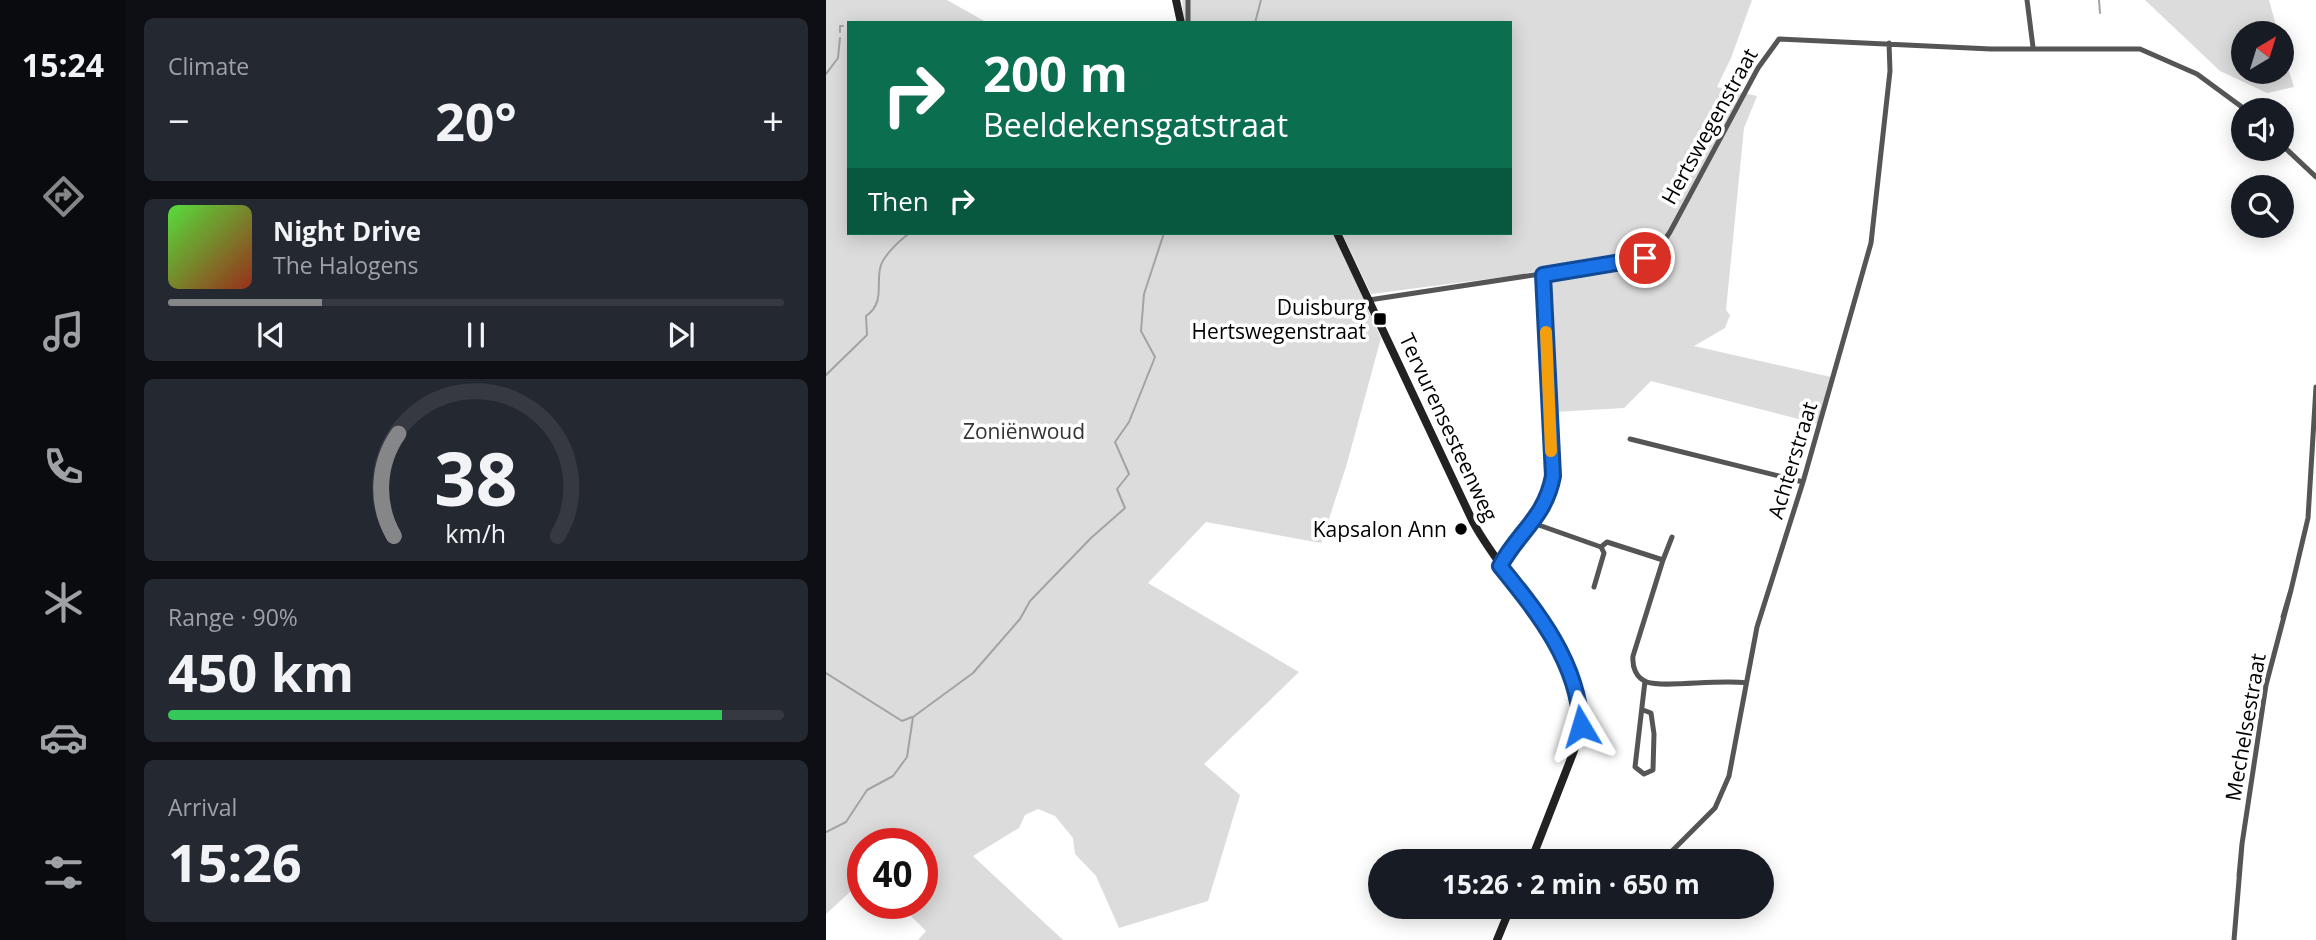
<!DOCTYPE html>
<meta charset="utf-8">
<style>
body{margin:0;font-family:"Open Sans",sans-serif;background:#242831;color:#f1f3f6;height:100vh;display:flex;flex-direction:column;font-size:26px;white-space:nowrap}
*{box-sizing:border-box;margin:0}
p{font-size:23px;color:#9ea1a6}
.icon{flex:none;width:38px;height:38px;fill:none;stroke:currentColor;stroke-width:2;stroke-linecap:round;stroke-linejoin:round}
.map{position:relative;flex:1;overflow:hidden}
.sheet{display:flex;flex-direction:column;gap:18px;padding:18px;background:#0d0f14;width:700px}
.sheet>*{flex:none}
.hud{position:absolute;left:21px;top:21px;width:665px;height:214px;border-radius:0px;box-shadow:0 4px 18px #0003;background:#0b6e4f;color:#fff;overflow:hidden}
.needle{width:46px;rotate:38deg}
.buttons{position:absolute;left:1405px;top:21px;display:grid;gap:14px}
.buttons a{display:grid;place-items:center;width:63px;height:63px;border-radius:50%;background:#171b24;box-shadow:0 4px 18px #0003;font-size:35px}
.speed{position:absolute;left:21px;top:828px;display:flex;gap:14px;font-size:35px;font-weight:700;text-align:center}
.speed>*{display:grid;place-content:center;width:91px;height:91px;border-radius:50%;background:#171b24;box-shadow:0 4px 18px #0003;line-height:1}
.speed .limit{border:10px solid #d22;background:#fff;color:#111}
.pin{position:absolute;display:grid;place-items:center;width:60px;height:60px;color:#fff;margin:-30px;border:4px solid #fff;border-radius:50%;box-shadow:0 2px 7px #0007}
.me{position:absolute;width:77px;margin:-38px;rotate:353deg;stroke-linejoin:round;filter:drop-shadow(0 0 5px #0008)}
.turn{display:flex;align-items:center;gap:24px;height:147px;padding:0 21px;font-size:32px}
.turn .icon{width:91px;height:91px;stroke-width:2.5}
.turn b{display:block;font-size:49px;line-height:60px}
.then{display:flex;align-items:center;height:66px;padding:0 21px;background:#0003;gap:14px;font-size:26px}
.big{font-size:52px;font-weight:700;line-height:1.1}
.sheet .tile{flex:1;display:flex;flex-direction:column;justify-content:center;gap:10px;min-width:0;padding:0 24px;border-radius:10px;background:#242831}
.sheet .dial{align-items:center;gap:0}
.dial svg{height:182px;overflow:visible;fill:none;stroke:#363941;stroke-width:7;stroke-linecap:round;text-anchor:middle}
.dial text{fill:#f1f3f6;stroke:none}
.song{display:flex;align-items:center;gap:21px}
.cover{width:84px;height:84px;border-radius:10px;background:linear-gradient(135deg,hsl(110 70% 55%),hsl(10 70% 35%))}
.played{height:7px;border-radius:4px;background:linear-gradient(90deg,#858687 25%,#363941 25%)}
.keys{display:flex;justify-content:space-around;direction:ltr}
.heat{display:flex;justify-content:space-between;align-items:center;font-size:38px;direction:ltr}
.charge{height:10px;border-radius:5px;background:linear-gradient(90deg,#34c759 90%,#363941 0)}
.trip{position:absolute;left:542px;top:849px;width:406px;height:70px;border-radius:35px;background:#171b24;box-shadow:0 4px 18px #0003;font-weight:700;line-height:70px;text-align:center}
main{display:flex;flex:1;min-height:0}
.dock{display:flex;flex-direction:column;width:126px;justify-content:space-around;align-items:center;background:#090b0e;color:#9ea1a6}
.dock .icon{width:49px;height:49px}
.dock .current{color:#858687}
.dock b{font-size:32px;color:#f1f3f6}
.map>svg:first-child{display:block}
</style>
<main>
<nav class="dock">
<b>15:24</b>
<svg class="icon current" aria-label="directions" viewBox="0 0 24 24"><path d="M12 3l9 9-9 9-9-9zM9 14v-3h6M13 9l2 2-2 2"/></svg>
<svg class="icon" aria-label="music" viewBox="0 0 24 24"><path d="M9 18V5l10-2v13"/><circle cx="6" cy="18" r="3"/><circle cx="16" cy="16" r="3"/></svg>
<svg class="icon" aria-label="phone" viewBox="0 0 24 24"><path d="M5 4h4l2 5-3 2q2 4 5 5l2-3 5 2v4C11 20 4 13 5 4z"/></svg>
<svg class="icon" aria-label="climate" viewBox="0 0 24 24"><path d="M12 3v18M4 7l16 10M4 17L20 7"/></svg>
<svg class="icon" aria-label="car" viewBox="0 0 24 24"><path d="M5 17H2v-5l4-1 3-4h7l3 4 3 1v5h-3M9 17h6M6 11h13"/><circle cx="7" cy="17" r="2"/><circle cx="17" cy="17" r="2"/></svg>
<svg class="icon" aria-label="filters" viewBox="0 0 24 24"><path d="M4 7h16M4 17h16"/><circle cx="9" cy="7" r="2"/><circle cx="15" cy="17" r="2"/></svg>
</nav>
<section class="sheet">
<div class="tile"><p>Climate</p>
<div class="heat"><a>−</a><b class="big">20°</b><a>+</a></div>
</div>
<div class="tile">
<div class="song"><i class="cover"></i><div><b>Night Drive</b><p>The Halogens</p></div></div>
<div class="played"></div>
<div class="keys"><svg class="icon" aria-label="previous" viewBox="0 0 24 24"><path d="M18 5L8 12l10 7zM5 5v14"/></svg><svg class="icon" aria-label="pause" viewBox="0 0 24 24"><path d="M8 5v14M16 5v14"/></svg><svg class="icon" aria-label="next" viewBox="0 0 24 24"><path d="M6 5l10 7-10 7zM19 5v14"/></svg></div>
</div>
<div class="tile dial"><svg viewBox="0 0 100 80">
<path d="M14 69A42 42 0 1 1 86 69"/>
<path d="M14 69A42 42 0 0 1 16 24" stroke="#858687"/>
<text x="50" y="56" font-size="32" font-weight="700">38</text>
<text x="50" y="72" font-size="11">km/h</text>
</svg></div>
<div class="tile"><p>Range · 90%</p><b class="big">450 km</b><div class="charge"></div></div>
<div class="tile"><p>Arrival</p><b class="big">15:26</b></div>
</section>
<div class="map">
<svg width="1490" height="940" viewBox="0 0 1490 940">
<rect width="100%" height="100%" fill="#fff"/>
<path fill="#dcdcdc" d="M0,0H121L160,22L171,23H23V233H508L555,338L520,467L495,543L380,522L322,583L473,672L378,764L414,795L382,901L293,928L270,876L249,854L247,838L229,816L212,809L199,815L193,828L147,856L237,940H92L100,931L72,903H96V844H37V880L0,914Z
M356,0H926L905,58L891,87L931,96L918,128L900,310L904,315L899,328L868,346L1005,377L992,424L825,381L798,408L728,412L724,268L693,275L545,294L516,233H684V23H358Z
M1319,0H1443L1452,33H1418V72H1456V49L1468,87L1441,93L1394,71Z"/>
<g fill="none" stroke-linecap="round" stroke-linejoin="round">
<path stroke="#a3a3a3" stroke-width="2" d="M1273,0L1274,13
M429,23L435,0
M14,32V26H17
M0,74L12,58L14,38
M0,375L41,335L40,316C60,302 49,282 55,265C59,254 75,239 84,233
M0,673L76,721L86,717
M0,832L20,822L41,790L67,776L81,757L87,717L147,673L194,619L204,601L265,538L299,508L291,489L303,474L289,442L303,422L329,357L315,331L318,294L338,233"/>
<path stroke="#555" stroke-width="5" d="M362,0V23
M1201,0L1207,47
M1456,145L1490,177
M543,300L819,258L834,247L844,232L932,68L953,39L1165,49H1314L1371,74L1420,110
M804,439L977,482
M707,523L775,547L781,542L837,560L807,656C806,667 810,678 821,682C837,688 894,679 920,683
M837,560L846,537
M674,566L716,512L727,476L717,275
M768,587L778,553L775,547
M1465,590L1482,518L1490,387
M817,710L825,713L828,734L827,770L818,774L809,767L819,681
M1416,844L1440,685L1465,590L1457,617
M836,861L889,808L903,776L931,627L977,482L1045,243L1064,71L1063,43
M1408,940L1416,844L1413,876"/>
<path stroke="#222" stroke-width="8" d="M350,0L355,23
M511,233L647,522C684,592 768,654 751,743L705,861
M671,940L685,906"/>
</g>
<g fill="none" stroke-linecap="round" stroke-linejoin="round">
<defs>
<path id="route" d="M755,726C752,662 712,613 674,566C693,531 719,518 727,476L717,275L819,258"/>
</defs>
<use href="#route" stroke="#114b97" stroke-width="18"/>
<use href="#route" stroke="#1a73e8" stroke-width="12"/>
<path stroke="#f59e0b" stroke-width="12" d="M720,332L725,451"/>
</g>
<g fill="#000" stroke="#fff" stroke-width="2.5">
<rect x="547" y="312" width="14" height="14" rx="3.5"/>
<circle cx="635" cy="529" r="7"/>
</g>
<g text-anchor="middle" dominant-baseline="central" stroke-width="7" stroke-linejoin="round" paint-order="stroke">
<g font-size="21" fill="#000" stroke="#fff">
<text transform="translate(883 126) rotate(-61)">Hertswegenstraat</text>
<text transform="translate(623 427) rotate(65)">Tervurensesteenweg</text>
<text transform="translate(966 460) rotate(-73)">Achterstraat</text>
<text transform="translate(1419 727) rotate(-80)">Mechelsestraat</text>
</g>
<g font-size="21" fill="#000" stroke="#fff" text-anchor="end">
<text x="540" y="307">Duisburg<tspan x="540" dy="24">Hertswegenstraat</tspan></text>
<text x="621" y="529">Kapsalon Ann</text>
</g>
<g font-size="21" fill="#333" stroke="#fff">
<text x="198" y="431">Zoniënwoud</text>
</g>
</g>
</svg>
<div class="buttons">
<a><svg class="needle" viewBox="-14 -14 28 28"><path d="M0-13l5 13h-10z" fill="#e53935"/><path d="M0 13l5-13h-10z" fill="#9ea1a6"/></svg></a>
<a><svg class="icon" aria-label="sound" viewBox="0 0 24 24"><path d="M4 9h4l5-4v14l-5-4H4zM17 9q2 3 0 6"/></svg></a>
<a><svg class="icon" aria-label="search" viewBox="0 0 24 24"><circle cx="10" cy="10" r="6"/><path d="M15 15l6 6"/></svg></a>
</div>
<div class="speed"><div class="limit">40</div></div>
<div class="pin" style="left:819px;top:258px;background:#d93025"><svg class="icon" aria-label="arrive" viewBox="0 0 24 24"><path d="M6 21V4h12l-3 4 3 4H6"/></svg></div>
<svg class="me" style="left:755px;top:726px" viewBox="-20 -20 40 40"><path d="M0-17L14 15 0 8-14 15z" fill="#1a73e8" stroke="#fff" stroke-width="4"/></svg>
<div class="trip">15:26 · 2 min · 650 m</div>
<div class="hud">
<div class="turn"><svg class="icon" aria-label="right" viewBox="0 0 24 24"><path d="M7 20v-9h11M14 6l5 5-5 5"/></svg><div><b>200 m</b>Beeldekensgatstraat</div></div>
<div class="then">Then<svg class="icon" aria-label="right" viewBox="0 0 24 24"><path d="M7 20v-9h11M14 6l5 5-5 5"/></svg></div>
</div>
</div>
</main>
